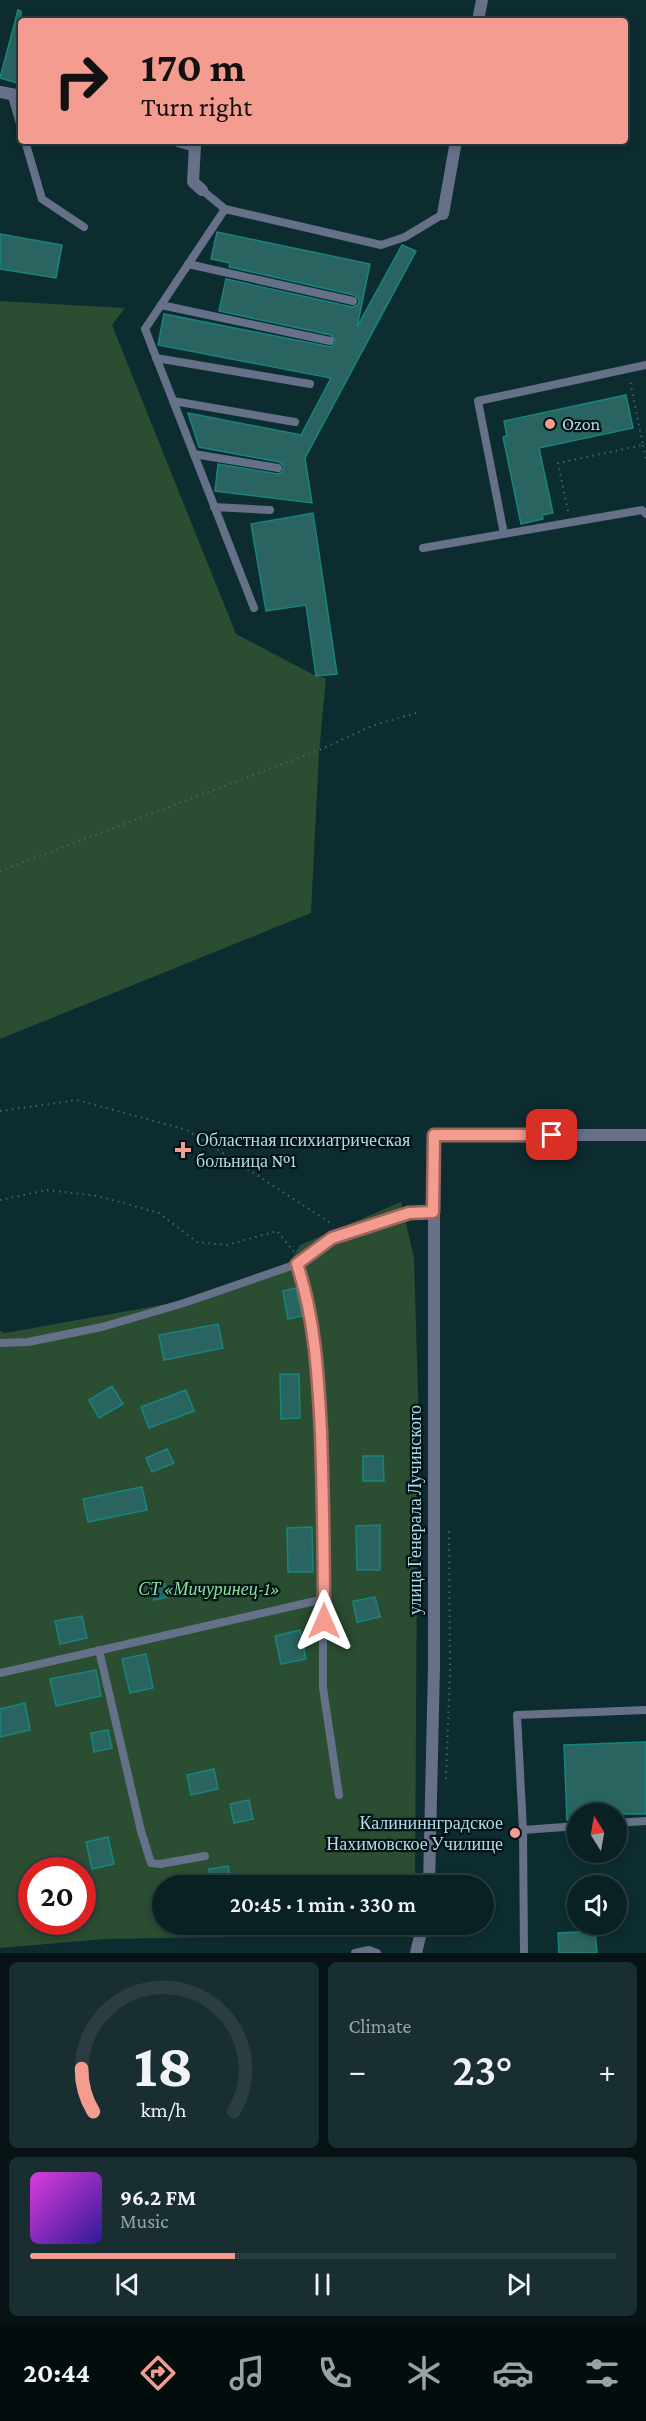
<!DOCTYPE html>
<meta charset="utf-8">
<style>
body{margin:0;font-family:"Crimson Pro",serif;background:#182e31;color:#f1f3f6;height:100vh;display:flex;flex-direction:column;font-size:22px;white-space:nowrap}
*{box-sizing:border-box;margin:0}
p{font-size:20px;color:#99a3a6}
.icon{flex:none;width:33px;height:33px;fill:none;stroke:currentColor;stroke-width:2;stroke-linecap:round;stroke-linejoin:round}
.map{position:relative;height:1953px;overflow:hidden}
.panel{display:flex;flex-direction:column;gap:9px;padding:9px;background:#061214;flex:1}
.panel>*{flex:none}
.guide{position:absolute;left:18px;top:18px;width:610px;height:126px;border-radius:6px;box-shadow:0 3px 9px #0003,0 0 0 2px #2a3e41;background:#f59c90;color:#111;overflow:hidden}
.needle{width:39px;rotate:349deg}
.fabs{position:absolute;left:567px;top:1803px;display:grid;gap:12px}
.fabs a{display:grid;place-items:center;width:60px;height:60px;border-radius:50%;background:#0a2124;box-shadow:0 3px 9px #0003,0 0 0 2px #2a3e41;font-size:30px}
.speed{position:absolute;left:18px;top:1857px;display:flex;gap:12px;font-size:30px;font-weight:700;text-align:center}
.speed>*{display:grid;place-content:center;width:78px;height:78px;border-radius:50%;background:#0a2124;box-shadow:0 3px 9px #0003,0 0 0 2px #2a3e41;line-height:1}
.speed .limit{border:9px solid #d22;background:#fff;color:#111}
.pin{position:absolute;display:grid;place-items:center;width:51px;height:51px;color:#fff;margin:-26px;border-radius:12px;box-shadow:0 3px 9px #0006}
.me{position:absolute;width:66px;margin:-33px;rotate:0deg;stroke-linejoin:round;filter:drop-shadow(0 0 4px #0008)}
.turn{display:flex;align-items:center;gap:21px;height:126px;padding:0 24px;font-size:27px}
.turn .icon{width:78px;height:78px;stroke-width:2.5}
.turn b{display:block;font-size:42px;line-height:51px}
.big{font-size:45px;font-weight:600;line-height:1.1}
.panel .widget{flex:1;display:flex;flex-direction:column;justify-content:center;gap:9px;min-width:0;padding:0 21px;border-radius:9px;background:#182e31}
.panel .dial{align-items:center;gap:0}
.dial svg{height:156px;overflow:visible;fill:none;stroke:#2a3e41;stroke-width:7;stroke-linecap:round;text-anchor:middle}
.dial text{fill:#f1f3f6;stroke:none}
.song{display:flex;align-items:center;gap:18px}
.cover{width:72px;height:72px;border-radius:9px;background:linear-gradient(135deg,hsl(300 70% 55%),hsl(250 70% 35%))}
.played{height:6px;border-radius:3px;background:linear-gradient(90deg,#f59c90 35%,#2a3e41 35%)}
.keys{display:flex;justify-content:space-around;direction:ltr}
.heat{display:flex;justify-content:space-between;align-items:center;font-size:33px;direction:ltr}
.panel .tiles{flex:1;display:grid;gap:9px;grid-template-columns:1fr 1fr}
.widget:last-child{grid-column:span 2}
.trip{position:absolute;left:152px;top:1875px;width:342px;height:60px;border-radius:30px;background:#0a2124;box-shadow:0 3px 9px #0003,0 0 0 2px #2a3e41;font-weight:600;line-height:60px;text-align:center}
.dock{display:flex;height:96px;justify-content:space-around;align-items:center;background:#040d0e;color:#99a3a6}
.dock .icon{width:42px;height:42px}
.dock .current{color:#f59c90}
.dock b{font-size:27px;color:#f1f3f6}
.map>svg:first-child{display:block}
</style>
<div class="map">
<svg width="646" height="1953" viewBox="0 0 646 1953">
<rect width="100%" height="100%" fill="#0d2c30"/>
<path fill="#2b4d31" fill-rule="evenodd" d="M0,301L125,308L112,325L236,634L316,676L326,678L319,753L311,913L0,1039Z
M401,1202L414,1258L418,1393L415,1885L162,1886V1924H414V1934L105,1939L0,1948V1331L5,1333L189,1300L290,1262L300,1245ZM32,1870H82V1922H32Z"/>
<path fill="#296460" stroke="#17857f" stroke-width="1.5" d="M18,10L21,11V84L0,78Z
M217,232L370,264L357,327L402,245L416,251L305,458L312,503L215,491L218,464L278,474L282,472L284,466L279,462L199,447L188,413L301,435L331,378L158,345L164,314L331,347L336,342L331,335L219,311L226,279L352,307L358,305L359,299L354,295L229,267L230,263L211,259Z
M0,234L62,245L56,278L0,269Z
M626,395L633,428L539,448L553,513L542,515L543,519L521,524L503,437L507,436L504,421Z
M313,513L337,674L316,676L306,605L266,611L251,524Z
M296,1288L302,1316L288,1319L283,1291Z
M218,1324L223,1348L164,1360L159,1335Z
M280,1374H299L300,1418L281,1419Z
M112,1386L123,1404L99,1418L89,1400Z
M186,1390L194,1411L149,1428L141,1407Z
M167,1449L174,1463L152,1472L146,1458Z
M363,1456H383L384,1481H363Z
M142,1487L147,1510L88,1522L83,1499Z
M380,1525V1570H357L356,1526Z
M312,1527L313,1572H288L287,1528Z
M165,1584L168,1597L154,1600L151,1587Z
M375,1597L380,1617L357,1622L353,1601Z
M82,1616L87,1638L60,1644L55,1621Z
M300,1630L306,1659L281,1664L275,1636Z
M146,1654L153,1688L130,1693L122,1659Z
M96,1670L101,1696L56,1706L50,1679Z
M25,1703L30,1730L0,1737V1709Z
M108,1730L112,1748L94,1752L91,1733Z
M646,1742V1814H578V1820H567L564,1745Z
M214,1769L218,1789L191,1795L187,1775Z
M249,1800L253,1819L234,1823L230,1804Z
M108,1837L114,1864L92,1869L86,1842Z
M228,1866L232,1886H212L209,1869Z
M595,1931L597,1953H559L558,1933Z"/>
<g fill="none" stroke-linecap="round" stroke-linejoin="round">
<path stroke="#42656a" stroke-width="2" stroke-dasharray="1.5 4.5" stroke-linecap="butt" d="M643,445L646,459
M568,511L558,463L643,445L630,381
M0,871L317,751L374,725L420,712
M0,1111L77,1100L187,1130L334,1225
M0,1200L47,1190L98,1196L159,1213L197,1242L227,1245L277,1231L294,1252
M446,1779L450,1670L449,1530
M435,1933L439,1924"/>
<path stroke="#667089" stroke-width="8" d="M11,93L21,127
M25,141L42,199L84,227
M202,190L225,209L381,245L405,237L443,214
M225,209L145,329L254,608
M188,264L353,301
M161,305L330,341
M156,358L310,384
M173,401L295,422
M194,454L278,468
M214,507L270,510
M504,534L478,401L646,365
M423,548L642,510L646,514
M297,1264L332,1238L409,1213L433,1212
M0,1343L28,1342L102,1327L184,1303L297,1264L307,1295L318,1375L323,1474V1688L339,1795
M99,1650L141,1831L151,1863L160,1864L205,1856
M0,1673L324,1599
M616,1823L646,1821
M523,1830L517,1715L646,1710
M355,1953L369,1950L377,1953
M524,1953L523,1830L578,1826"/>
<path stroke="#667089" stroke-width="12" d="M478,21L482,0
M0,92L21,96
M178,141L195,146L193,182L202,190
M443,214L456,141
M429,1886L434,1667V1135H646
M416,1953L423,1924"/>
</g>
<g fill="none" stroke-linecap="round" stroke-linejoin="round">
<defs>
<path id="route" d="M324,1621C324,1558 323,1495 321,1432C318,1375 315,1318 297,1264L332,1238L409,1213L433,1212L434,1135H552"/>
</defs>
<use href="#route" stroke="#9f655e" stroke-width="15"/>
<use href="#route" stroke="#f59c90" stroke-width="10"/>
</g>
<g fill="#f59c90" stroke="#011316" stroke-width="2">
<circle cx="550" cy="424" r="6"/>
<path d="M180 1141h6v6h6v6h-6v6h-6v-6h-6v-6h6z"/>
<circle cx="515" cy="1833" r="6"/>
</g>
<g text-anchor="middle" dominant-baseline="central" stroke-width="4.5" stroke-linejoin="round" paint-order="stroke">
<g font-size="18" fill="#b2dde4" stroke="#011316" text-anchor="start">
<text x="562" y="424">Ozon</text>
<text x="196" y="1140">Областная психиатрическая<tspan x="196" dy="21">больница №1</tspan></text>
<text x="503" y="1823" text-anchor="end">Калининнградское<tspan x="503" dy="21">Нахимовское Училище</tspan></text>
</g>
<g font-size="18" fill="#b2dde4" stroke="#011316">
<text transform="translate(415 1510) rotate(-90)">улица Генерала Лучинского</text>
</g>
<g font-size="18" font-style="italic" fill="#8ae29a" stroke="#011316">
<text x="209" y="1589">СТ «Мичуринец-1»</text>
</g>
</g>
</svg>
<div class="fabs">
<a><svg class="needle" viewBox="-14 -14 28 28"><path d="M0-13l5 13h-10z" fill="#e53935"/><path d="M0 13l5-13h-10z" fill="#99a3a6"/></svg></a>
<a><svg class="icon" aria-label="sound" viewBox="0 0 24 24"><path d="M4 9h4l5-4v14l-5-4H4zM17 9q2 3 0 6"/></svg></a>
</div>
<div class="speed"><div class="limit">20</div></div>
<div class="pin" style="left:552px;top:1135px;background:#d93025"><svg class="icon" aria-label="arrive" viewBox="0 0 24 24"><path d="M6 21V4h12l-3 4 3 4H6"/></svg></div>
<svg class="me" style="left:324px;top:1621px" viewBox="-20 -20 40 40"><path d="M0-17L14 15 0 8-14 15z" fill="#f59c90" stroke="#fff" stroke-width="4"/></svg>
<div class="trip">20:45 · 1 min · 330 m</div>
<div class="guide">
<div class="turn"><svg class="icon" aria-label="right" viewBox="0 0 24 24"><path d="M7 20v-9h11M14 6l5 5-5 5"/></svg><div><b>170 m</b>Turn right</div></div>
</div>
</div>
<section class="panel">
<div class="tiles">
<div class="widget dial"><svg viewBox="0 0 100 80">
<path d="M14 69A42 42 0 1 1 86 69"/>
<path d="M14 69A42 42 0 0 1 8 47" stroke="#f59c90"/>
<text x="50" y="56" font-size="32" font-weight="700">18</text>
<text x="50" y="72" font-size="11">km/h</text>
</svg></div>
<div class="widget"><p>Climate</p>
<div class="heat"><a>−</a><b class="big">23°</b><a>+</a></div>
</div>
<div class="widget">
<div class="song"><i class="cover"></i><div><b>96.2 FM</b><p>Music</p></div></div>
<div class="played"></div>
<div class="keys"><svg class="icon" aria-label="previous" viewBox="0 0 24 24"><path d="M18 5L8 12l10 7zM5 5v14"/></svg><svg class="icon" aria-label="pause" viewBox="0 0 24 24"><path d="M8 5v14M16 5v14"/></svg><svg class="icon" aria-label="next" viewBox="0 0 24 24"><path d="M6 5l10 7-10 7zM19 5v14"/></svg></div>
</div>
</div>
</section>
<nav class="dock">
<b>20:44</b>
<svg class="icon current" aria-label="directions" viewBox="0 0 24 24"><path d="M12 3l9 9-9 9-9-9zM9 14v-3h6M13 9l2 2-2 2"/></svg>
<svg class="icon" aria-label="music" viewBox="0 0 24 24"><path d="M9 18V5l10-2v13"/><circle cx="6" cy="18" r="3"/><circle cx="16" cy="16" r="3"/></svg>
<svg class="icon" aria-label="phone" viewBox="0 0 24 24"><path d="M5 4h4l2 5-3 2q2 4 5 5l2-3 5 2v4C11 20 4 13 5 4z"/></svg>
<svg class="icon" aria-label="climate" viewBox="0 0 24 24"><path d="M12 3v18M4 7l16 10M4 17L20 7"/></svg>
<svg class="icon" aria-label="car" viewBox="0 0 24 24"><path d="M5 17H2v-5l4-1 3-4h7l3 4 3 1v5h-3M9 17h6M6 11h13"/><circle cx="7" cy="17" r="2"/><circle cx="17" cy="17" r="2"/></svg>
<svg class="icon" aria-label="filters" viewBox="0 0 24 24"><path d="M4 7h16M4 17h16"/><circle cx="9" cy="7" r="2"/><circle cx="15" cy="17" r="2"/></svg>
</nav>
